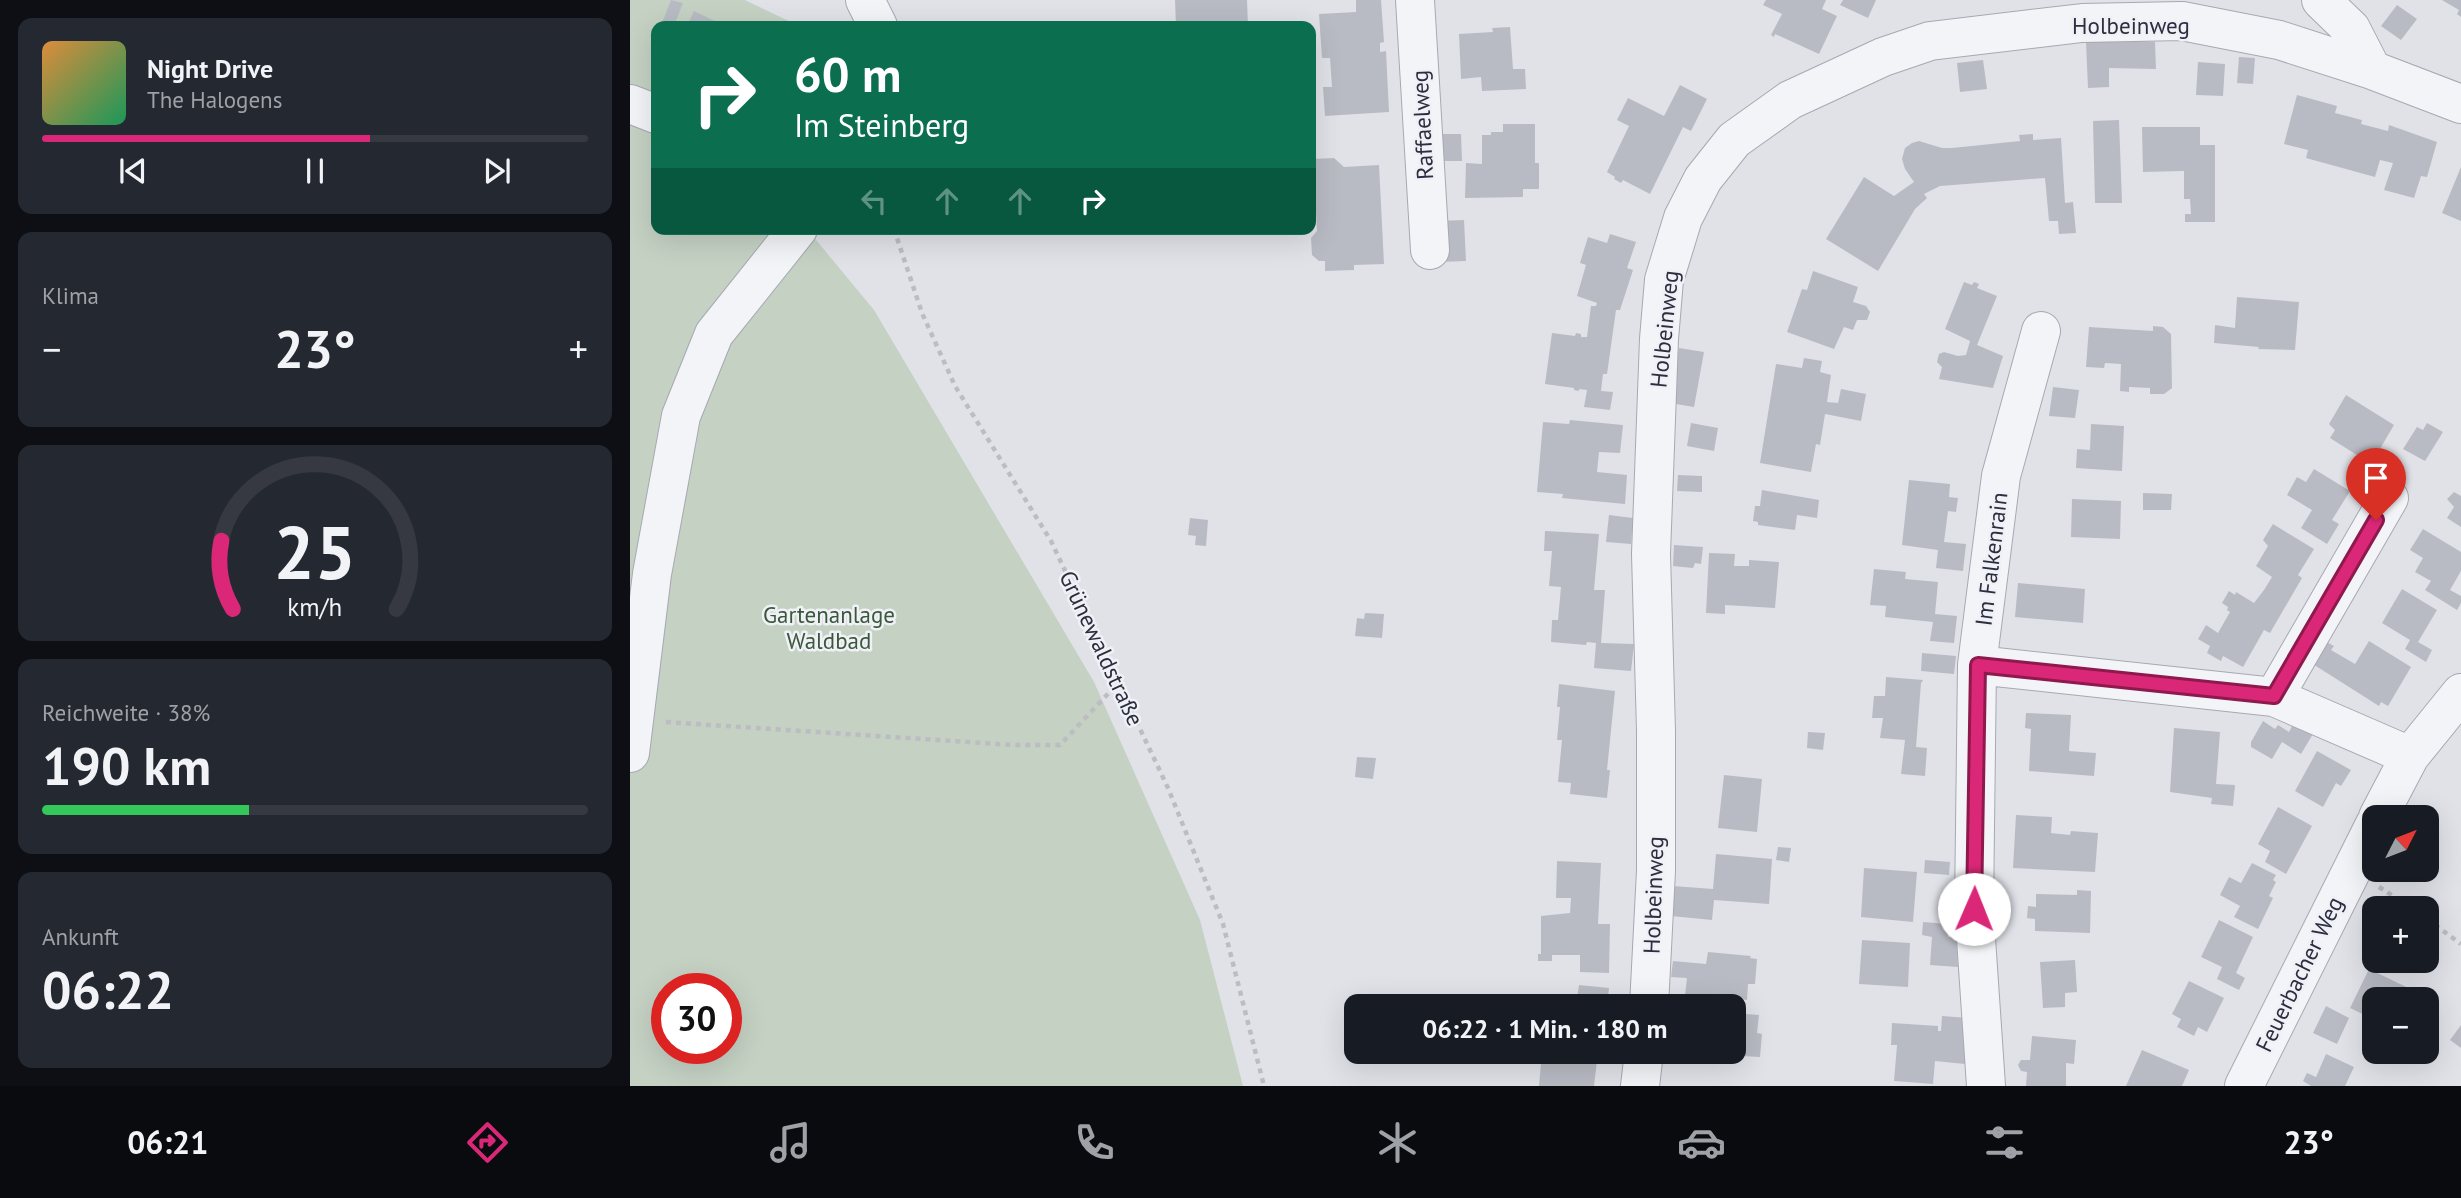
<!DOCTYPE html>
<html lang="de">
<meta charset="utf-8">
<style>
body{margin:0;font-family:"PT Sans",sans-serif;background:#242831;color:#f1f3f6;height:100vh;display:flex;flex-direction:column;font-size:26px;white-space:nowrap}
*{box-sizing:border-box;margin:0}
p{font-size:23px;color:#9ea1a6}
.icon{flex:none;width:38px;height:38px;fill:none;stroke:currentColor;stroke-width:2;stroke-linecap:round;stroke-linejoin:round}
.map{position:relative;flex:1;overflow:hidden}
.details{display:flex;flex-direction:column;gap:18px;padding:18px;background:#0d0f14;width:630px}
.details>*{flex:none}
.guide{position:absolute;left:21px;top:21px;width:665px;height:214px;border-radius:14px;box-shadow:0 7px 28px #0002;background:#0b6e4f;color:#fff;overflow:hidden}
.needle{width:46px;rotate:48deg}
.controls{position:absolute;left:1732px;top:805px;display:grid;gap:14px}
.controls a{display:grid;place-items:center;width:77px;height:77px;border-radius:14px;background:#171b24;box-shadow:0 7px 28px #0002;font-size:35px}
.speed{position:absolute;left:21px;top:973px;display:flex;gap:14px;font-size:35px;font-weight:700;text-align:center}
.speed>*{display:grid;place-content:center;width:91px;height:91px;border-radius:50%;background:#171b24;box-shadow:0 7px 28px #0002;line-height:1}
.speed .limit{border:10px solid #d22;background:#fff;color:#111}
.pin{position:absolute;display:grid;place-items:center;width:60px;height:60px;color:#fff;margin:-72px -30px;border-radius:50% 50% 50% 0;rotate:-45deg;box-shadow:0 0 7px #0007}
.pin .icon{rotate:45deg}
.me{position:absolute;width:77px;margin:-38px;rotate:1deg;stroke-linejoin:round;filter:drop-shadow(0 0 5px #0008)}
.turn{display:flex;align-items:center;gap:24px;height:147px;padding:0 28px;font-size:32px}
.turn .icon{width:91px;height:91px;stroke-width:2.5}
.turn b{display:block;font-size:49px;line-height:60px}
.lanes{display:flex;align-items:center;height:66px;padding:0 28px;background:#0003;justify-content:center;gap:35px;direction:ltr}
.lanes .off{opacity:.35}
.big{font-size:52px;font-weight:600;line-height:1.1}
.details .card{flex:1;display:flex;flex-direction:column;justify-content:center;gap:10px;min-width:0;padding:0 24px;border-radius:14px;background:#242831}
.details .dial{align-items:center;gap:0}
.dial svg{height:182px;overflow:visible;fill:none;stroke:#363941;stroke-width:7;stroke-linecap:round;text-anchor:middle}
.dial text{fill:#f1f3f6;stroke:none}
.song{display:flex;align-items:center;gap:21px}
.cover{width:84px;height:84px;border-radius:10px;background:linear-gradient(135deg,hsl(30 70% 55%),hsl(150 70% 35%))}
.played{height:7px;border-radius:4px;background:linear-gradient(90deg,#db2777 60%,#363941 60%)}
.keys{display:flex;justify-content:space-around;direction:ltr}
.heat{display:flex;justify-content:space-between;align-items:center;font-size:38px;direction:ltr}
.charge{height:10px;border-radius:5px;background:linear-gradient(90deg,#34c759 38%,#363941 0)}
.trip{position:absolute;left:714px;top:994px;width:402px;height:70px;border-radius:14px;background:#171b24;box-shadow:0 7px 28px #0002;font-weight:600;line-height:70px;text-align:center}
.tab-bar{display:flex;height:112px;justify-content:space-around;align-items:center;background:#090b0e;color:#9ea1a6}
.tab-bar .icon{width:49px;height:49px}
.tab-bar .on{color:#db2777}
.tab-bar b{font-size:32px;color:#f1f3f6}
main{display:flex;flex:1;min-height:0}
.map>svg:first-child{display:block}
</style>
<main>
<section class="details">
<div class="card">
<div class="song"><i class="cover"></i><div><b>Night Drive</b><p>The Halogens</p></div></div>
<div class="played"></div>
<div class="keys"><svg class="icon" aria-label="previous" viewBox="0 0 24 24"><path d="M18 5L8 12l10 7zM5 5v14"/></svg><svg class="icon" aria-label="pause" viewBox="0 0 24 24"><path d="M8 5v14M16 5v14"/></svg><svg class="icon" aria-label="next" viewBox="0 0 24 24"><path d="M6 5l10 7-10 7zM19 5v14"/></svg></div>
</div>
<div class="card"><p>Klima</p>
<div class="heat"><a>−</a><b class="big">23°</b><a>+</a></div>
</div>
<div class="card dial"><svg viewBox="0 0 100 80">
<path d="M14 69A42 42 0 1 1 86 69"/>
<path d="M14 69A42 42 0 0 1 9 39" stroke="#db2777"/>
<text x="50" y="56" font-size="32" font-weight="700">25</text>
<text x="50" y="72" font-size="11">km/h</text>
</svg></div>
<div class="card"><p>Reichweite · 38%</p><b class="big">190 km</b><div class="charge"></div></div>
<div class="card"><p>Ankunft</p><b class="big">06:22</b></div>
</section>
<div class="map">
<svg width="1831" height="1086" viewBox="0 0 1831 1086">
<rect width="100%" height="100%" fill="#e1e2e8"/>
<path fill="#c4d1c3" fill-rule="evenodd" d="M0,0H115L169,26H26V229H177L244,310L464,682L570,920L613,1086H0ZM37,989H96V1048H37Z"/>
<path fill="#b9bbc4" d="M41,0L53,3L44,26L32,23Z
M545,0H617L618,26H546Z
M726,0H751L754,42L750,43V52L756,51L759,112L695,116L693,87H702L700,58H692L689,14L726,12Z
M1136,0H1196L1192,9L1207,16L1189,54L1145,34L1144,37L1141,35L1152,14L1133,5Z
M1213,0H1246L1238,18L1210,5Z
M1812,0H1831V17L1827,14L1829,10Z
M1767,5L1787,19L1771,40L1751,26Z
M64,11L95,26H57Z
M880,27L883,69H895L896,89L852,91L851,77L831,79L829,34L863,32L862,28Z
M1500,41L1525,42L1526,69L1479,68V87L1458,88L1456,42Z
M1609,57L1625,58L1623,84L1607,83Z
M1353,60L1357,89L1330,92L1327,63Z
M1568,62L1595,64L1593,96L1566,95Z
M1050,85L1077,99L1061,131L1053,127L1020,194L993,180L991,183L984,179L985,177L977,172L999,126L987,120L998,98L1034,116Z
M1667,95L1707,106L1705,113L1732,120L1731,124L1758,131L1759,125L1807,142L1797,177L1791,176L1784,198L1754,190L1763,163L1750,160L1745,177L1676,158L1678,150L1654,144Z
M1489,120L1492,203H1465L1463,121Z
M873,124H905V163H909V189H893V197L835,198L836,163L852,164V135H861V132H873Z
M1512,127H1570V145H1585V222H1555V214H1561L1560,199H1554V171L1513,172Z
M804,134H831L832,161H804Z
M1403,134V140L1431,138L1435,203L1443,202L1446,233L1429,234L1428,221H1419L1415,178L1310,186L1294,194L1297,198L1285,209L1248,271L1196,239L1234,177L1264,196L1284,182L1275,169L1272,159L1275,148L1282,143L1289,141L1312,148H1322L1390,141L1389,135Z
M704,158L714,167L749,165L754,264L724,265V270L695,271V261H689L682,255L681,238L687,231L686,211H681V159Z
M1831,167V221L1812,213Z
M834,220L836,261L809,262L806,221Z
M980,234L1006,242L997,268L1003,270L990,310H986L977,374H973L971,391L983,392L980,410L954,407L957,390L949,389V391L944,390V388L915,384L922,333L945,336L946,333L951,334V337H957L961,306H966L967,303L947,296L956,265L950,263L958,237L977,243Z
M1183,271L1228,287L1223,302L1236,306L1240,312L1237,320H1227L1223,330L1214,327L1204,349L1157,332L1172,289L1177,290Z
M1334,282L1342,285L1344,282L1349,284L1347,288L1367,296L1347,345L1373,356L1363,388L1309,379L1312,367L1307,362L1309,354L1314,352L1328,356L1336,355L1340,341L1315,329Z
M1607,297L1669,302L1665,350L1628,349L1629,347L1584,343L1585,325L1605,328Z
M1523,326L1533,327L1541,334L1542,388L1534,394H1520V388L1499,387V392L1490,391L1491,364L1475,363L1474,368L1456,367L1459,327L1523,331Z
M1049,348L1074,352L1064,407L1040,403Z
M1174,358L1192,361L1190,372L1201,375L1197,402L1208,403L1211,389L1236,394L1231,421L1195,414L1190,445L1186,444L1181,472L1130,463L1146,364L1172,368Z
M1423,387L1449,390L1445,418L1419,416Z
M1716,395L1764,425L1741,464L1700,438L1705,430L1699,424Z
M940,420L993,425L990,453L969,452L967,472L997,475L995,504L932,498L933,494L907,492L913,422L939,424Z
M1061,423L1088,428L1084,451L1057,446Z
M1797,423L1813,432L1795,461L1773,449L1787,427L1793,430Z
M1461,424L1494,426L1492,471L1446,468L1447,449L1460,450Z
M1684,469L1720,491L1702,520L1709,524L1697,544L1671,528L1682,510L1657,495L1667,477L1676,482Z
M1048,475L1072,476V492L1047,491Z
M1279,480L1320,484L1319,497L1328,498L1326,512L1318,511L1314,542L1336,544L1333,571L1306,568L1308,550L1272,545Z
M1132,490L1189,500L1187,518L1167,515L1165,530L1128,525V522L1123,521L1125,506H1130Z
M1824,492L1831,496V527L1817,518L1824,507L1817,499Z
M1513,493L1542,494L1541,510H1513Z
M1442,499L1491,501L1490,539L1441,537Z
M979,515L1003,518L1001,544L976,542Z
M560,518L578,520L576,546L565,545L566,536L558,535Z
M1643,524L1684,549L1668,575L1672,578L1640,633L1634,630L1613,667L1593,656L1591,661L1577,653L1580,646L1568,639L1576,625L1588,633L1600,612L1597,610L1598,607L1592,603L1599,591L1605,595L1606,592L1624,603L1634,590L1642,577L1626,566L1638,546L1633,540Z
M1793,529L1831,552V571L1820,590L1831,596V603L1827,610L1795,590L1801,581L1785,572L1793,558L1780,550Z
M915,531L969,534L964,590H975L971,643L1004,644L1001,671L964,668L966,643L957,642L956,645L921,642L922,620H928L931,587L919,586L922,551H914Z
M1044,545L1073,547L1071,564L1065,563L1063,568L1043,566Z
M1079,553L1105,554L1104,566H1119V560L1149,562L1145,608L1095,605V614L1076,613Z
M1244,569L1276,572L1275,579L1308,582L1305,614L1327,616L1324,643L1300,641L1303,622L1255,617L1256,606L1240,605Z
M1388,583L1455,589L1453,623L1385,617Z
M1772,589L1807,610L1788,642L1802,650L1796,662L1775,649L1780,640L1752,623Z
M735,613L754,614L752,638L725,636L727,618L734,619Z
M1691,639L1704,646L1701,650L1725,664L1739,641L1781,667L1758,706L1751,702L1749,706L1678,661Z
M1292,653L1326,656L1324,674L1291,671Z
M1256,677L1293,680L1291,683L1286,747L1297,748L1295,776L1271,774L1275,740L1250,738L1253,718H1242L1244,696H1255Z
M929,684L985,691L977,770H980L977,798L940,794L941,783L928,782L932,740H927L930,707H927Z
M1396,713L1441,715L1439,751L1466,753L1464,776L1399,771L1401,729L1395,728Z
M1633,721L1645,729L1648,725L1659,732L1662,726L1683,734L1671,754L1652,742L1642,759L1621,747V742Z
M1544,728L1590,732L1586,784L1605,785L1603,806L1581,804L1582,798L1540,792Z
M1178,732L1195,733L1193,750L1177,748Z
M1687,751L1721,770L1711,786L1706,783L1693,807L1665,791Z
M727,757L746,758L743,779L725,777Z
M1094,775L1132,779L1127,832L1088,828Z
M1648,807L1682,826L1656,874L1635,862L1640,851L1628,844Z
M1386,815L1422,817L1421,833L1440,835L1441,831L1468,833L1465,872L1383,868Z
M1148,847L1161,848L1159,862L1146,860Z
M1086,854L1142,859L1139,904L1084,900L1082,920L1041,916L1043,886L1083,889Z
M1295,860L1320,862L1319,875L1294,873Z
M927,861L971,863L968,924H980L979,973L950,972V955H922V961H908V954H911V916L940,913L941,898H926Z
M1622,863L1646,875L1643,880L1646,882L1639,896L1643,898L1628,929L1604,917L1610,906L1590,895L1599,877L1611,883Z
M1234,868L1287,872L1283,922L1231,917Z
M1447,890L1461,891L1460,933L1405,931V919L1397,918L1398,906L1406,907V894L1447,895Z
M1589,920L1623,937L1606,973L1615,978L1609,990L1587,979L1592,967L1571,957Z
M1293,922L1318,924V937H1326L1328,967L1300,965L1302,937L1292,935Z
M1232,940L1280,943L1278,987L1229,984Z
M1078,952L1121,956L1120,958L1127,959L1125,984H1118L1117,1000L1103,998V1006H1089V997L1065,995L1064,1006H1035L1037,994L1055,995L1057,978L1041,977L1043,961L1076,964Z
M1445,960L1447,992L1435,993V1007L1413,1008L1410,962Z
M1739,969L1797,997L1801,999L1797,1006V999H1745V1020L1720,1008Z
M1559,981L1594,998L1577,1032L1568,1027L1564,1036L1547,1027L1551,1019L1542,1014Z
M949,985L979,988L977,1006H946Z
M1696,1006L1719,1018L1707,1044L1683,1033Z
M1104,1013L1129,1015L1127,1033L1132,1034L1130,1057L1112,1056L1113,1051H1104Z
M1312,1016L1338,1018L1335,1064L1305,1061L1303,1084L1264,1081L1267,1045H1261L1262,1023L1308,1026V1031H1311Z
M1831,1025V1048L1820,1040Z
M1402,1036L1446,1040L1444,1064L1436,1063V1086H1396L1397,1072L1391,1071L1388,1065L1391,1060H1400Z
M1512,1050L1559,1070L1552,1086H1496Z
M912,1052H968L964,1086H909Z
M1696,1054L1724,1067L1715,1086H1681L1673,1081L1677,1073L1686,1077Z"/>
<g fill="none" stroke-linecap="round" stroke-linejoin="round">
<defs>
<path id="minor" d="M235,0L248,26
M785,0L800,250
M1691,0L1721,29L1742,70
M0,104L26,114
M1347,665L1644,697L1780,756
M1644,697L1759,498
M0,753L22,574L51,416L84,334L168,229
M1748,817L1780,756L1831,693
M1019,1006L1026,871V731L1021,554L1029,339L1034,280L1053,218L1073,179L1104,140L1160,100L1253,57L1300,41L1452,23L1552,21L1649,40L1742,70L1831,104
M1010,1086L1014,1052
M1356,1086L1344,909L1347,665L1371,476L1411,331
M1614,1086L1745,824"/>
</defs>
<use href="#minor" stroke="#a7a8b2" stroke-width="40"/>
<path stroke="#bbbdc3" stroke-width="4.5" stroke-dasharray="5 5" stroke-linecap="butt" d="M264,229L292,313L325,386L421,541L538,788L593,924L634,1086
M36,722L383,745H430L489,682
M1749,887L1781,908
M1797,919L1831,944"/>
<use href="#minor" stroke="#f3f4f7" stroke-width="38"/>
</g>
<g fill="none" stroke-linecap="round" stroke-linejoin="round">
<defs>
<path id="route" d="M1344,909L1348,665L1644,696L1746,520"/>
</defs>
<use href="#route" stroke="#8e194d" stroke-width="18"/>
<use href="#route" stroke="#db2777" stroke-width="12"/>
</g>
<g text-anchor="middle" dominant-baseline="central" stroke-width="5" stroke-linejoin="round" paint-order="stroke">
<g font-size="23" fill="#2b2e3e" stroke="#f0f1f6">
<text x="1501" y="25">Holbeinweg</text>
<text transform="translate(792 125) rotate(-93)">Raffaelweg</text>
<text transform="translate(1034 329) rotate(-84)">Holbeinweg</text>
<text transform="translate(1361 559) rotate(-83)">Im Falkenrain</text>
<text transform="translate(472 648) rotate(65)">Grünewaldstraße</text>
<text transform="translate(1023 895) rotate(-88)">Holbeinweg</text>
<text transform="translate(1669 974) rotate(-64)">Feuerbacher Weg</text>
</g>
<g font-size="23" fill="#3a583b" stroke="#f0f1f6">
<text x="199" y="614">Gartenanlage<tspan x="199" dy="26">Waldbad</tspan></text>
</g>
</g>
</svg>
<div class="controls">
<a><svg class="needle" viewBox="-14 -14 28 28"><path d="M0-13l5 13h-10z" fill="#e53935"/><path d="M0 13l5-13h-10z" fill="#9ea1a6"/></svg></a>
<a>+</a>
<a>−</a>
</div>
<div class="speed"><div class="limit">30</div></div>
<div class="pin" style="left:1746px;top:520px;background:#d93025"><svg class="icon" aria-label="arrive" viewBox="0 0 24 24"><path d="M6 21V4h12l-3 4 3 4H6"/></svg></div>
<svg class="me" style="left:1344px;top:909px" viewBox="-20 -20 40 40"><circle r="19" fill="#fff"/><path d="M0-13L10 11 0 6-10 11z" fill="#db2777"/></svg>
<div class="trip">06:22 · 1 Min. · 180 m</div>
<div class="guide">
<div class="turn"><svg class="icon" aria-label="right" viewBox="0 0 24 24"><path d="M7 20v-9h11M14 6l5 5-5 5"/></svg><div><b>60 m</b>Im Steinberg</div></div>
<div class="lanes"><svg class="icon off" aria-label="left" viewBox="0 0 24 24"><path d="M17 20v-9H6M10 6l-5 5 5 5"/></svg><svg class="icon off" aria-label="ahead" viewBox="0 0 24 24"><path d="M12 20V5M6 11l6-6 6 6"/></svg><svg class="icon off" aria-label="ahead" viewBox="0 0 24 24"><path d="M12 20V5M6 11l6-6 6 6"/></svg><svg class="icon" aria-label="right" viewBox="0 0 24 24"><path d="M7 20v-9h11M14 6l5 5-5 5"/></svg></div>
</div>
</div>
</main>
<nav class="tab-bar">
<b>06:21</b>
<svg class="icon on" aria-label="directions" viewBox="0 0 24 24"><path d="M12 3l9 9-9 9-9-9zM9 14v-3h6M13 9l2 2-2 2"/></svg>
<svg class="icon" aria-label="music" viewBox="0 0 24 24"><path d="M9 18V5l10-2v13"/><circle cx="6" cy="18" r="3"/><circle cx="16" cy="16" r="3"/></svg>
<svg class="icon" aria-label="phone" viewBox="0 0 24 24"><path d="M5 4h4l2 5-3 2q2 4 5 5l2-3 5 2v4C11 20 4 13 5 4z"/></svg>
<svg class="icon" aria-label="climate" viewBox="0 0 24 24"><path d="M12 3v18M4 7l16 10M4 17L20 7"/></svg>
<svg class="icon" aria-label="car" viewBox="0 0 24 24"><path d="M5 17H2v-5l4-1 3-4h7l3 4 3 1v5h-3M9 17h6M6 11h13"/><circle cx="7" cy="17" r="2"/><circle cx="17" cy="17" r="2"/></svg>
<svg class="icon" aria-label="filters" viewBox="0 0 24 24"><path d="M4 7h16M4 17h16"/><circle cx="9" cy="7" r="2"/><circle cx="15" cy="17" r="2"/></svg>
<b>23°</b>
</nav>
